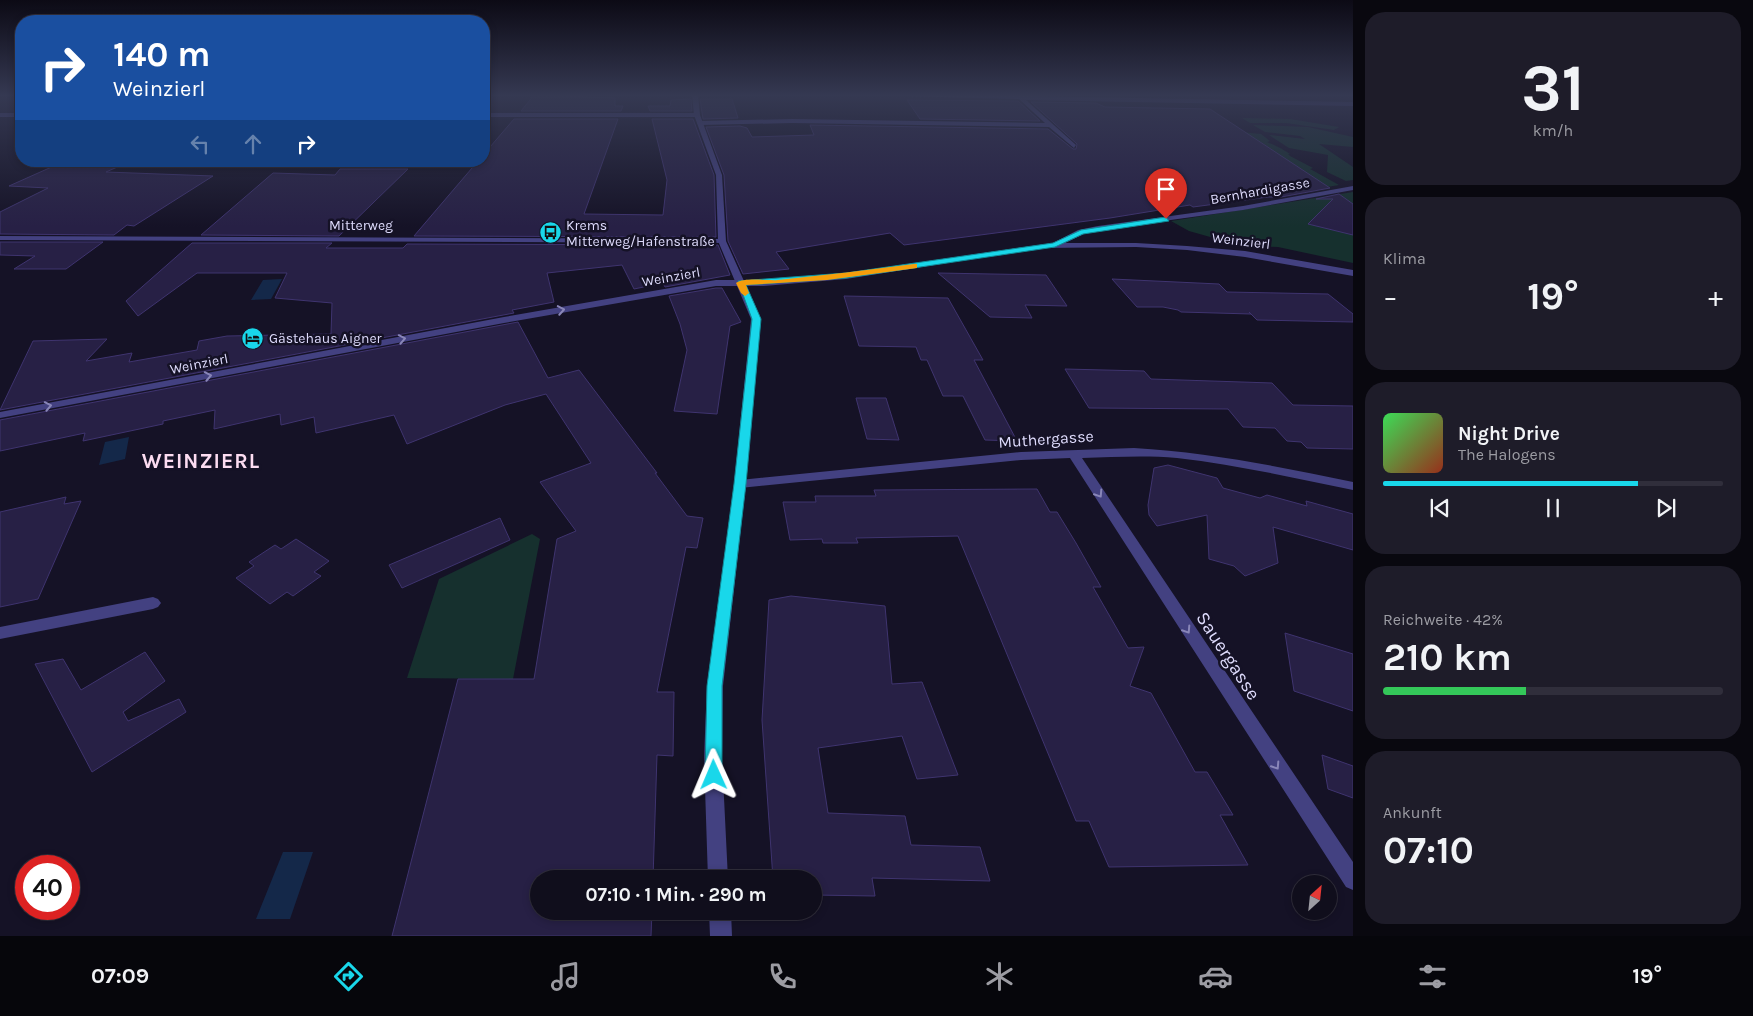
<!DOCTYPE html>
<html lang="de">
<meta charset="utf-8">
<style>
body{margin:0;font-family:Karla,sans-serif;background:#1e1c29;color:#f1f3f6;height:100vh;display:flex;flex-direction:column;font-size:19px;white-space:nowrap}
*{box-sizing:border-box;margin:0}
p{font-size:16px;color:#9c9ca3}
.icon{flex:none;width:28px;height:28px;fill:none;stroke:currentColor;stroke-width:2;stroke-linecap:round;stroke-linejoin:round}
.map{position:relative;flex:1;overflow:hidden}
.side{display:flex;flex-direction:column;gap:12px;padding:12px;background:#09080f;width:400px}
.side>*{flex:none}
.top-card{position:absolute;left:15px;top:15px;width:475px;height:152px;border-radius:20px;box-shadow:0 2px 8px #0003,0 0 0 1px #302e3b;background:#1a4fa0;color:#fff;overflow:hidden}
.needle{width:32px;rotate:27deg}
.controls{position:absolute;left:1292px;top:875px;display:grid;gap:10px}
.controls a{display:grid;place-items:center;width:45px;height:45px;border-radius:50%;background:#100e1c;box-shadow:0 2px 8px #0003,0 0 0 1px #302e3b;font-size:25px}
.speed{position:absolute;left:15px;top:855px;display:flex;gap:10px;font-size:25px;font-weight:700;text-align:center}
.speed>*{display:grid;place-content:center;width:65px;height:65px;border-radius:50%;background:#100e1c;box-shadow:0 2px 8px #0003,0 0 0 1px #302e3b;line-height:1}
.speed .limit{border:8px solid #d22;background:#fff;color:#111}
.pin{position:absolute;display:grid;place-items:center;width:42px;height:42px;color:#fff;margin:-51px -21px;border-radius:50% 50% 50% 0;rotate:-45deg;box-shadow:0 0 5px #0007}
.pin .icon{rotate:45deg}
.me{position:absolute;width:55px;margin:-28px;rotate:359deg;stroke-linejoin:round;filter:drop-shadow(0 0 4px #0008)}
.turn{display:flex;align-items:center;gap:18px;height:105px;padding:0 15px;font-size:22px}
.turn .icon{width:65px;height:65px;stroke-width:2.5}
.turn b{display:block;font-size:35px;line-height:42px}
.lanes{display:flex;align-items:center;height:48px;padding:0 15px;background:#0003;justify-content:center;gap:25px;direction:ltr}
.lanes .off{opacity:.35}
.big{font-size:38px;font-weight:700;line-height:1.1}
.side .card{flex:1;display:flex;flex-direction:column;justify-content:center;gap:8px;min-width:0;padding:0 18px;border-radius:20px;background:#1e1c29}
.side .dial{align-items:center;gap:0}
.dial b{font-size:65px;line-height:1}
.song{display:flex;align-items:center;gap:15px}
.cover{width:60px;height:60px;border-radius:8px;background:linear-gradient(135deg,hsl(130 70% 55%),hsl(10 70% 35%))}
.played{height:5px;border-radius:2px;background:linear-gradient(90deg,#19d7ea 75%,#302e3b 75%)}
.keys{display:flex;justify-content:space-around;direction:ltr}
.heat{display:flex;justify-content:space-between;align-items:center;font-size:28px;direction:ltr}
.charge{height:8px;border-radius:4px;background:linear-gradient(90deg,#34c759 42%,#302e3b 0)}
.trip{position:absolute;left:530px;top:870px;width:292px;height:50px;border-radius:25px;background:#100e1c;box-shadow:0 2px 8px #0003,0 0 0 1px #302e3b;font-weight:700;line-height:50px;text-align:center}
.menu{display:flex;height:80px;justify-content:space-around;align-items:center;background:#06060b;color:#9c9ca3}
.menu .icon{width:35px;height:35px}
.menu .selected{color:#19d7ea}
.menu b{font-size:22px;color:#f1f3f6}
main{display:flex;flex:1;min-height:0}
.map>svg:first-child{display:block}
</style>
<main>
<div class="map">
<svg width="1353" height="936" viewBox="0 0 1353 936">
<rect width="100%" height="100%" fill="#151226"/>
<path fill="#16302e" d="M1242,118L1290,119L1339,127L1334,130L1286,123H1250Z
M1253,125L1308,127L1353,137V147L1319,144L1353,167V180L1346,181L1327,172L1328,155L1289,148L1269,135L1305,139L1300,136L1265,132Z
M1231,131L1261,134L1270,141L1267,142C1279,147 1279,147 1290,154H1288L1290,156L1313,168L1310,169L1312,170L1339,185L1327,187Z
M1353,192V263L1278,247L1242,246L1189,231L1171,221Z
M532,534L540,539L513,679L407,678L439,579Z"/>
<path fill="#142849" d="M282,279L271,299L251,300L263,280Z
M129,437L125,459L99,465L105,442Z
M283,852H313L290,919H256Z"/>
<path fill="#272045" stroke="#3f346f" d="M534,95L615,98V106H623L621,111H521Z
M691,99L692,111H650L648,106H670L671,100Z
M700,99H732L738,118L703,119Z
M907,100L1018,101L1040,121L920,119Z
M1031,102L1096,103L1105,107L1210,109L1330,188L1281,197H1268L1193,207L1190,205L1110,218L904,245L890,233L776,252L789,269L743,274L728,241L724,175L706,127L740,126L747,128L752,137L814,135L810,125L1048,129L1073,149H1076L1077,144Z
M514,119H618L584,214L663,215L667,180L652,119H693L714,175L716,237L414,236L478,161H484V154Z
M65,161H131L106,172L213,176L134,226L127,225L114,235L0,234V212L48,188L9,186Z
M340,169H408L339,236L201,235L273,173L335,175Z
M1339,194L1353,204V235L1308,224L1333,199H1316Z
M0,242H103L66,269H14L35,256L0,255Z
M192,243H332L326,248H403L407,244L718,245L730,275L665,287L663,283L634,289L622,265L547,273L554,302L512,310L514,313L0,410L33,341L107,339L86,361L132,353L129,362L197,350L199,341L227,336L331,334L332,303L275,298L287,273H197L138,316L126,301Z
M938,273L1046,275L1067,306L1025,305L1032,318L990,317Z
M1112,279L1219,284L1227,292L1328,294L1353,314V322L1257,320L1249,312L1251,314L1181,312L1178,310L1163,307H1137Z
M716,288H722L741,322L730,326L717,414L674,411L687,350L680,324L669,296Z
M844,296L948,298L983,360H974L1017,441L985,440L963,396H943L927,360H921L916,347L859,346Z
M518,322L548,378L579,370L657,473H655L687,516L703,518L697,548L686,547L657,692H674L673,756L657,755L653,879H539V911H652L651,936H392L458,679H534L557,539L576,531L540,482L591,463L546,394L505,405L407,444L394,415L316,433L314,417L281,425L280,414L214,429L215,410L163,421V424L83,441L85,433L0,451V420Z
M1065,369L1144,371L1151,379L1272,383L1293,405L1353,406V449L1307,448L1301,442L1287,441L1275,428L1243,427L1228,409L1089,408Z
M856,398H886L899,440L867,439Z
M1168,465L1217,478L1223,488L1260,498L1267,495L1307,506L1306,501L1353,514V550L1273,527L1278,563L1245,576L1234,566L1209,559L1207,515L1157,526L1149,515L1148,505L1154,468Z
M1037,489L1050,512H1057L1076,543L1101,587H1093L1128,648L1144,647L1130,686L1151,693L1195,772H1207L1233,815H1220L1248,865L1109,867L1089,821H1076L958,536L856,538L858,543H823L822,539L790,540L783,502H816L815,496H876L874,490Z
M66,497L64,504L81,501L38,599L0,607V512Z
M500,518L510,540L402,588L389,565Z
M296,539L329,561L314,572L321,576L293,596L287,592L270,604L236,578L254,566L249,562L275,545L281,549Z
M791,596L885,606L892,684L922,682L958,775L917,779L902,736L818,748L828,813L905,816L911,845L980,847L990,881L872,878L875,896L814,895V879H773L762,720L769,600Z
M1285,633L1353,654V711L1294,691Z
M145,652L165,681L123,712L128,721L179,699L186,712L92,772L35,664L63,659L81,690Z
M1322,755L1353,766V798L1328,789Z"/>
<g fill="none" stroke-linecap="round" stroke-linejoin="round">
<path fill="#434181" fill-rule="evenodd" d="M861,95H975L1353,102V106L1026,100L1076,145L1074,148L1049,127L792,123L700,125L697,123L700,121L792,119L1045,123L1019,99Z
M0,113H21V117H0Z
M484,113H697L700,115L697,117H484Z
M1353,186V190L1243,210L1098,230L1084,234L1065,243H1136L1187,246L1245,251L1353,270V276L1245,257L1187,250L1136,247L1042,248L846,279L764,286H716L504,323L0,418V412L504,317L716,280H764L846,273L1053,243L1078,230L1098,226L1243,206Z
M0,236L722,239L726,241L722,243L0,240Z
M1134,448C1208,452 1280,467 1353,482V490C1295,478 1237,465 1177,458C1146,455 1114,457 1082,458L1353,862V890L1346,887L1070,458L1021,460L740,488L734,484L740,480L1021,452Z
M153,597L158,599L161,603L158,607L153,609L0,639V627Z"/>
<path fill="#434181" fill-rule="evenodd" d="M692,95H698L700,115L722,175L726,241L761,319L746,484L723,686L722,757L728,879H708L704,757L707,686L734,484L751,319L718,241L716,175L694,115Z
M709,911H731L732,936H710Z"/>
</g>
<defs><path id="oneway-chevron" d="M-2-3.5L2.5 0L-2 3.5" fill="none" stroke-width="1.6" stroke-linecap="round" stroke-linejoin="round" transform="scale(1.25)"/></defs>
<g stroke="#8986b8">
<use href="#oneway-chevron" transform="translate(561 310) rotate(-10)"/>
<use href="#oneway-chevron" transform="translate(402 339) rotate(-11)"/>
<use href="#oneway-chevron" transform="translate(208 376) rotate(-11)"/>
<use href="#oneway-chevron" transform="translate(48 406) rotate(-11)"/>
<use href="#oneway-chevron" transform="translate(1099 494) rotate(57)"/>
<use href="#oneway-chevron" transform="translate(1187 630) rotate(57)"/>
<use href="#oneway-chevron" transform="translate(1276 766) rotate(57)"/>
</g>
<linearGradient id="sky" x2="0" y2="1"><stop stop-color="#0c0a15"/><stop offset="0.42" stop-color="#353952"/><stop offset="1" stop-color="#353952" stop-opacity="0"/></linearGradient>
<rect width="1353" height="227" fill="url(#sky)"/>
<path fill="#19d7ea" stroke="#108c98" d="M1166,217L1169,221L1083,234L1055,247L846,278L746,285L761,319L746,484L722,686V775L720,781L714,783L708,781L705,775L707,686L734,484L752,319L738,281L846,273L1053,243L1081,230Z"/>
<path fill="#f59e0b" d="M914,264H917V268L827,280L746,285L749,293L745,296L741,293L736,283C745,277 767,281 778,280C824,275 869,270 914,264Z"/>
<defs>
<symbol id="bus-disc" viewBox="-11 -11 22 22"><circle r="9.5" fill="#19d7ea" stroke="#151226"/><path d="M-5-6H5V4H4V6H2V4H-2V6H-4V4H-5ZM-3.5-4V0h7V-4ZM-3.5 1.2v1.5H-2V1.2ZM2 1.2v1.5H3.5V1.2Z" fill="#111"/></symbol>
<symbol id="hotel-disc" viewBox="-11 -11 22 22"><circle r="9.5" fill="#19d7ea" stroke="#151226"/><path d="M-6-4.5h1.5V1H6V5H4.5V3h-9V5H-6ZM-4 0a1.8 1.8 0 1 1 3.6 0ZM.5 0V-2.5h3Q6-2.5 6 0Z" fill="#111"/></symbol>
</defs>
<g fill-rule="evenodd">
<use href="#bus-disc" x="538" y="220" width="25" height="25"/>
<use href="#hotel-disc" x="240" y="326" width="25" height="25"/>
</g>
<g text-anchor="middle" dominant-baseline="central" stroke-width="5" stroke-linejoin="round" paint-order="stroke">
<g font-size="14" fill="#dedbfc" stroke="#151226">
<text transform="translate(1260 191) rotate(-10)">Bernhardigasse</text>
<text x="361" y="225">Mitterweg</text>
<text transform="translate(1241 241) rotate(7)">Weinzierl</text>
<text transform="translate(671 277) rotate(-10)">Weinzierl</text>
<text transform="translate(199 364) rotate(-11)">Weinzierl</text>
</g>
<g font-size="14" fill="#dedbfc" stroke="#151226" text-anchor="start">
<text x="566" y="225">Krems<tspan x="566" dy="16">Mitterweg/Hafenstraße</tspan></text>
<text x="269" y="338">Gästehaus Aigner</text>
</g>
<g font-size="16" fill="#dedbfc" stroke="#151226">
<text transform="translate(1046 439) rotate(-4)">Muthergasse</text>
</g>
<g font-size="19" fill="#dedbfc" stroke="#151226">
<text transform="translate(1228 656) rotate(57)">Sauergasse</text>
</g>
<g font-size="21" font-weight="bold" letter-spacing="1" fill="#fcdcf1" stroke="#151226">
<text x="201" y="461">WEINZIERL</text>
</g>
</g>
</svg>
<div class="controls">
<a><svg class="needle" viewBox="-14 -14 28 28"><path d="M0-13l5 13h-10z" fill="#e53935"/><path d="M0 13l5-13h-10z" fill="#9c9ca3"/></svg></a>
</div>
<div class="speed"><div class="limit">40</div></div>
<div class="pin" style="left:1166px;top:219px;background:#d93025"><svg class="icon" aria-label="arrive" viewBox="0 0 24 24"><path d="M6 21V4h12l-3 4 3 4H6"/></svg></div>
<svg class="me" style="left:714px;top:775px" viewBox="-20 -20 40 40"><path d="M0-17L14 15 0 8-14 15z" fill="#19d7ea" stroke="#fff" stroke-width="4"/></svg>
<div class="trip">07:10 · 1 Min. · 290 m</div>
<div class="top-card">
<div class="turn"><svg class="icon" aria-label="right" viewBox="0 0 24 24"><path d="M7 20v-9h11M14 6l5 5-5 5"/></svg><div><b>140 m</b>Weinzierl</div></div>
<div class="lanes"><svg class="icon off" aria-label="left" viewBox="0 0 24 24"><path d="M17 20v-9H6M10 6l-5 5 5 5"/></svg><svg class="icon off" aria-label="ahead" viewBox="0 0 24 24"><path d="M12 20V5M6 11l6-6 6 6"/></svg><svg class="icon" aria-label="right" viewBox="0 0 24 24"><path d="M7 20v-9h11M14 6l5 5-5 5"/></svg></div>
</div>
</div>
<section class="side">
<div class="card dial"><b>31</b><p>km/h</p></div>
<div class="card"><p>Klima</p>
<div class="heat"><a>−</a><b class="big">19°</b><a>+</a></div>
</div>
<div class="card">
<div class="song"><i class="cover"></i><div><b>Night Drive</b><p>The Halogens</p></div></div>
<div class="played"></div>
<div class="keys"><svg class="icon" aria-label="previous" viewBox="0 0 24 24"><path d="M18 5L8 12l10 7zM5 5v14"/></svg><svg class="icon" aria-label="pause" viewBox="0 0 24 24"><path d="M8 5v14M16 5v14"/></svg><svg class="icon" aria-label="next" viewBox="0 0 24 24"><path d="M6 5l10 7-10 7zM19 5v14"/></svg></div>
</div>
<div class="card"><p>Reichweite · 42%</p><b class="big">210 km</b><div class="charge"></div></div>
<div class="card"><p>Ankunft</p><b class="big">07:10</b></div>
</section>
</main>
<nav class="menu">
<b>07:09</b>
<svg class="icon selected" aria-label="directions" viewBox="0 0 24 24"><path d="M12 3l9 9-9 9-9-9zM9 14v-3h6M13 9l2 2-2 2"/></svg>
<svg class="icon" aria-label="music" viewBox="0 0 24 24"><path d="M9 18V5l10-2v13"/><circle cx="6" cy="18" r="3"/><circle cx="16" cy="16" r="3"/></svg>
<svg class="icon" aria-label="phone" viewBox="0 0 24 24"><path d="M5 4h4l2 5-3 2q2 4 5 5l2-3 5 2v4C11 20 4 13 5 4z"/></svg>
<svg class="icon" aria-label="climate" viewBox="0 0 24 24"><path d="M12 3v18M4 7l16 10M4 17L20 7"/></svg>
<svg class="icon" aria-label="car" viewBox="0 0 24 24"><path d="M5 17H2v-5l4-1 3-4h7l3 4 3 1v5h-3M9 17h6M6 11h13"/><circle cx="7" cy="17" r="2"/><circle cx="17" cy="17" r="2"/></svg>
<svg class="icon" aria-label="filters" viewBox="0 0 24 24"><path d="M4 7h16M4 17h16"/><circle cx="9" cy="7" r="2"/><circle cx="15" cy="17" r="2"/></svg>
<b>19°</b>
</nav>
